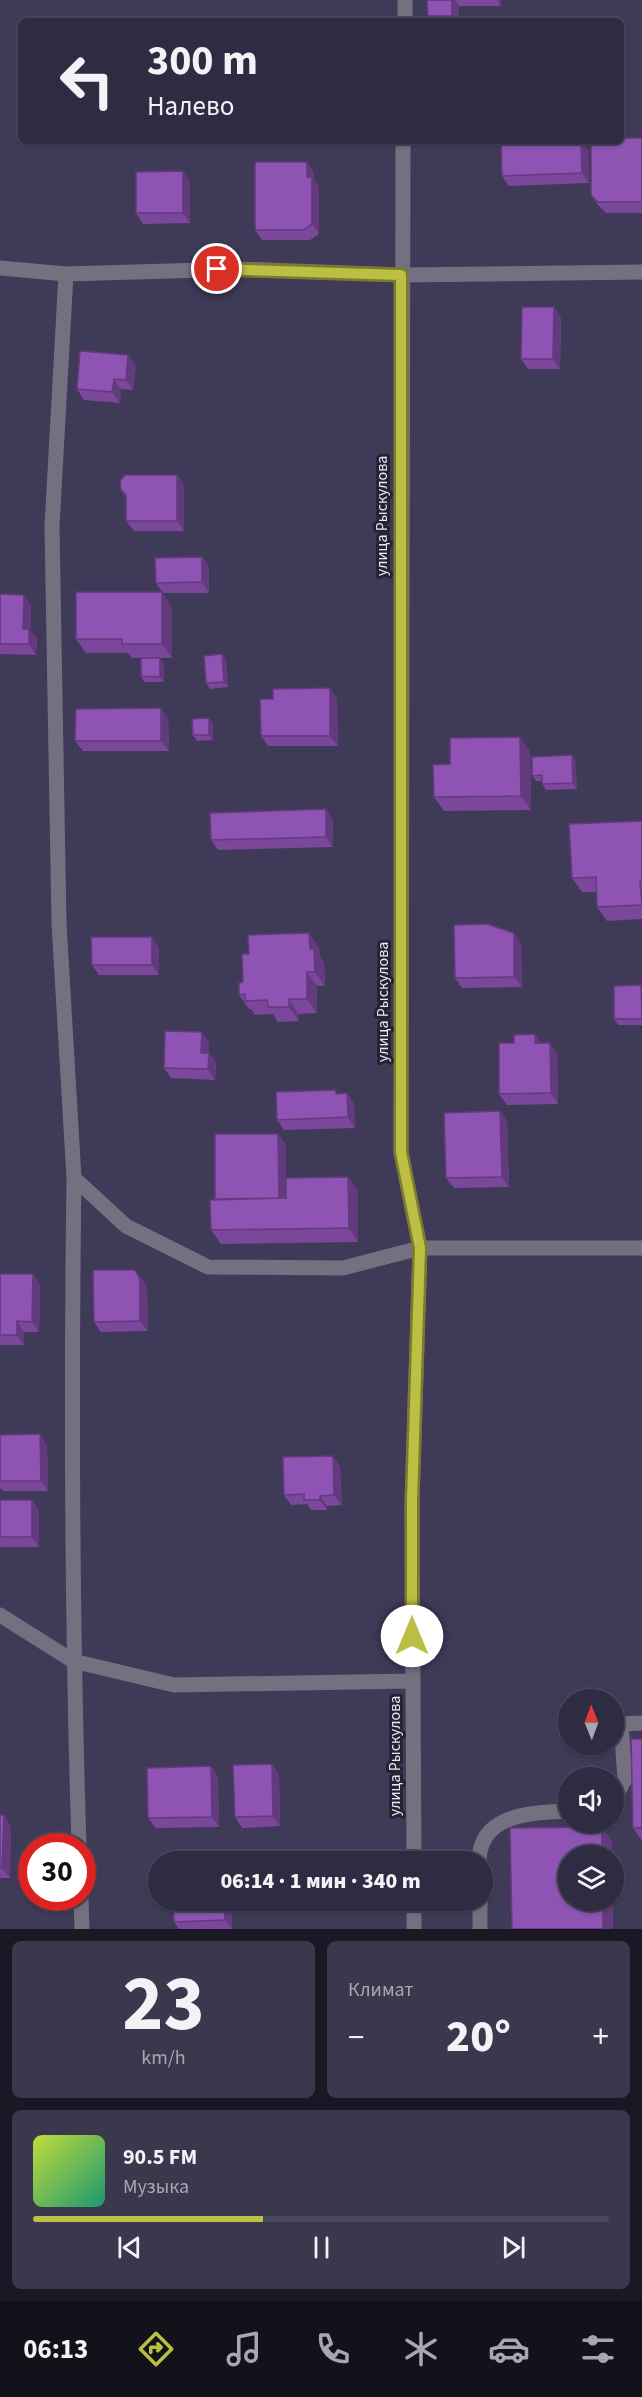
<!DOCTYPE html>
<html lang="ru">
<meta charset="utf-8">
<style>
body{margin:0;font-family:"Source Sans 3",sans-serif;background:#3a384d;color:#f1f3f6;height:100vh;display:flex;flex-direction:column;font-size:22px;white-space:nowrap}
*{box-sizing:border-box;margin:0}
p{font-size:20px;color:#a7a7b2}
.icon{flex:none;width:33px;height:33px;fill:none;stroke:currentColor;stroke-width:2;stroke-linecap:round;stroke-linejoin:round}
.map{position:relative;height:1929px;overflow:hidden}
.panel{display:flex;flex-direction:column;gap:12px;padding:12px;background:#191824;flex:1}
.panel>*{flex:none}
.banner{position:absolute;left:18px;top:18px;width:606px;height:126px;border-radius:9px;box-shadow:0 2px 4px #0004,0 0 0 2px #49485b;background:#2e2c42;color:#f1f3f6;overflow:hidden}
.needle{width:39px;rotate:359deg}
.buttons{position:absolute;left:558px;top:1689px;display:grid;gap:12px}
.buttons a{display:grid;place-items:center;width:66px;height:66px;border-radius:50%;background:#2e2c42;box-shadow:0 2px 4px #0004,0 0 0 2px #49485b;font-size:30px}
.speed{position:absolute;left:18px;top:1833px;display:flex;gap:12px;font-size:30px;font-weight:700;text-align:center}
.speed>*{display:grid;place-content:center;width:78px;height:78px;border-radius:50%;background:#2e2c42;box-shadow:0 2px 4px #0004,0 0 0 2px #49485b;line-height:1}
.speed .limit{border:9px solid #d22;background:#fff;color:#111}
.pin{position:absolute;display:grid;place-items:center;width:51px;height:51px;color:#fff;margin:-26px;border:3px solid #fff;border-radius:50%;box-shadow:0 2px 6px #0007}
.me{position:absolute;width:66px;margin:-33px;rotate:0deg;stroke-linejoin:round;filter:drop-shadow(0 0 4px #0008)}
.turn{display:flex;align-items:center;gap:21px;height:126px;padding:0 30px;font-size:27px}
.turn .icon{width:78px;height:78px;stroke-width:2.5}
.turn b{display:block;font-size:42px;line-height:51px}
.big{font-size:45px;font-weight:800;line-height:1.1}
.panel .widget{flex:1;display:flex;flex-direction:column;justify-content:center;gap:9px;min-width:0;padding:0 21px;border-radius:9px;background:#3a384d}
.panel .dial{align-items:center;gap:0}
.dial b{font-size:78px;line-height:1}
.song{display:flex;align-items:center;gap:18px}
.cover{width:72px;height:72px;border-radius:9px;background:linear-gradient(135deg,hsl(70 70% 55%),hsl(160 70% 35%))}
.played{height:6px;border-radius:3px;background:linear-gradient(90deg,#bcbf43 40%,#49485b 40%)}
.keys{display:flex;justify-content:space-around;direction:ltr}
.heat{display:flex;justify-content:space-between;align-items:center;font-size:33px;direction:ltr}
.panel .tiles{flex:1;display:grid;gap:12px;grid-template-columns:1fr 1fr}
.widget:last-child{grid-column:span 2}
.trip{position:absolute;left:148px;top:1851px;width:345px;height:60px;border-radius:30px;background:#2e2c42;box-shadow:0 2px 4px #0004,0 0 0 2px #49485b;font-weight:800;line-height:60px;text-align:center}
.menu{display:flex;height:96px;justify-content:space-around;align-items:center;background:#12121a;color:#a7a7b2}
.menu .icon{width:42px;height:42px}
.menu .on{color:#bcbf43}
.menu b{font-size:27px;color:#f1f3f6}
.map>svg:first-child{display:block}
</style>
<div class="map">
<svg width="642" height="1929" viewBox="0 0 642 1929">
<rect width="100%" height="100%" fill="#3e3a58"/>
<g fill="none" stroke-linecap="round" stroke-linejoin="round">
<path stroke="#737180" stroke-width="15" d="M614,1799L625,1779L621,1724L642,1723
M479,1862C479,1813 532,1813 568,1811
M480,1900V1929"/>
<path stroke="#737180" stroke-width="15" d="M405,21V0
M403,141L401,1152L420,1248L412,1501L414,1862
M0,268L66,274L238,269L401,275L642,272
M66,274L52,526L59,924L74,1178L126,1226L208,1267L343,1268L420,1248H642
M74,1178C71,1401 72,1624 79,1846
M0,1615L73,1661L174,1685L412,1681
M81,1898L82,1929
M414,1900V1929"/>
</g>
<path fill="#7a479a" d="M427,0H501V6H459V21H431L428,16Z
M642,138V213H606L598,205L591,195Z
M588,148L589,183L509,186L502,176Z
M314,172V180L319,187V234L310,240H262L255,230Z
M190,182V223L143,224L136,213Z
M554,307L561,318L560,369H528L521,359Z
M136,365L133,390L121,389L120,403L84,400L77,389Z
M184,485V531H134L126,521V498L121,490Z
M202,557L209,567V593H163L156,583Z
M0,594L31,605V631L37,639L36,655L0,654Z
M172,607V658H152L164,664V682H144L141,676V658H132L128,653H86L76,639Z
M222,654L226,659L228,687L210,689L206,683Z
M337,698L338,746H268L261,736L273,699Z
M168,718L169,751H83L75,741Z
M209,718L213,724V740L197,741L193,735Z
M530,751L531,810L444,811L434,797L450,764Z
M572,755L575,761L577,789L546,790L542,784V781H536L532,776Z
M333,819V847L218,850L211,840Z
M642,821V919L607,921L597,907V892H582L572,878Z
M521,943L522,987L462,988L455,978Z
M159,947V975H99L92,965Z
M319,947L320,957L324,963L325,986H317V1013L298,1014L299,1021L278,1022L273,1014L255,1015L251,1009H249L239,995L243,982L249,954Z
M642,986V1025H618L614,1019Z
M535,1034L541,1043L557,1053L558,1104L507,1105L499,1094L514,1043Z
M209,1042V1053L216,1063L215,1080L171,1078L164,1068Z
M347,1093L354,1104L355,1128L284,1130L277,1120L339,1094Z
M500,1111L507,1121L509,1187L454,1188L446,1178Z
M278,1134L286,1145V1178L348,1177L358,1191V1242L221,1244L211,1230L215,1199Z
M0,1274H33L40,1285L39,1332H24V1345H0Z
M143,1280L147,1289L148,1331L101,1332L94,1322Z
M0,1435L47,1445L48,1491H3L0,1487Z
M340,1466L342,1505L327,1506V1510H311L307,1504L291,1505L284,1495Z
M0,1500L39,1510V1547H0Z
M642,1739V1841L633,1828Z
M211,1766L218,1777L219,1827L156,1828L148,1818Z
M279,1774L280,1826L242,1828L235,1817Z
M0,1815L11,1826L10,1878H0Z
M231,1901L232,1929H179L174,1922Z"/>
<path fill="#633a7d" d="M452,0H455L459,6V21H455L452,16Z
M497,0H501V6Z
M621,52L622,53L621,108Z
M581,141H583L588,148L589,183L582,173Z
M307,162L314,172V180L319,187V234L312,224L307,177Z
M183,171L190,182V223L183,213Z
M554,307L561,318L560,369L553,359Z
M128,355L136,365L133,390L126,380Z
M114,379L121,389L120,403L112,392Z
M177,475L184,485V531L177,521Z
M202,557L209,567V593L202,582Z
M162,592L172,607V658L162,644Z
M24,595L31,605V631L37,639L36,655L29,644L23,629Z
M222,654L226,659L228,687L224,682Z
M160,658L164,664V682L160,677Z
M330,688L337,698L338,746L330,736Z
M161,708L168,718L169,751L161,741Z
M209,718L213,724V740L209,735Z
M520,737L530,751L531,810L521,796Z
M572,755L575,761L577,789L573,783Z
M326,809L333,819V847L326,837Z
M309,933L319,947L320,957L324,963L325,986L315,972L310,949Z
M514,933L521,943L522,987L514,977Z
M152,937L159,947V975L152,965Z
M307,972L317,986V1013L307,999Z
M289,999L298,1014L299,1021L289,1007Z
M202,1032L209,1042V1053L216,1063L215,1080L208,1069L201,1053Z
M535,1034L542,1044L535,1043Z
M550,1043L557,1053L558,1104L551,1093Z
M347,1093L354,1104L355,1128L348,1117Z
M500,1111L507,1121L509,1187L502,1177Z
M278,1134L286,1145V1209L279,1199Z
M348,1177L358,1191V1242L349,1228Z
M135,1270L143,1280L147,1289L148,1331L140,1321Z
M33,1274L40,1285L39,1332L32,1322Z
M17,1321L24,1332V1345L17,1335Z
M40,1434L47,1445L48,1491L41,1481Z
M333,1456L340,1466L342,1505L334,1495Z
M320,1496L327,1506V1510L320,1500Z
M32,1500L39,1510V1547L32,1537Z
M272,1764L279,1774L280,1826L273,1816Z
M211,1766L218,1777L219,1827L212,1817Z
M4,1815L11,1826L10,1878L2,1868Z
M602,1827L612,1841V1856H602Z
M224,1900H231L232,1929L225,1920Z
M603,1900H613V1929H603Z"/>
<path fill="#8e53b3" stroke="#633a7d" stroke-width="1.5" d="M427,0H452V16H428Z
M621,138H642V202H598L591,195V141H621Z
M501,141H581L582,173L502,176Z
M255,162H307V177H312V224L303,230H255Z
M183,171V213H136V172Z
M522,307H554L553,359H521Z
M80,351L128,355L126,380L114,379L112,392L77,389Z
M125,475H177V521H126V495L121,490L120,481Z
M202,557V582L156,583L155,558Z
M76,592H162V644H122V639H76Z
M0,594L24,595L23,629H29V644H0Z
M222,654L224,682L206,683L204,656Z
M141,658H160V677L141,676Z
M330,688V736H261L260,699H273V689Z
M161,708V741H75L76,709Z
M209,718V735H193L192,719Z
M520,737L521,796L434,797L433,765L450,764V738Z
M572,755L573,783L542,784V775L532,776V757Z
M326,809V837L211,840L210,813Z
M642,821V881H640L642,905L597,907L596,877L572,878L569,824Z
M487,924L514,933V977L455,978L454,925Z
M309,933L310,949H314L315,972H307V999H289V1007H268L267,1000L245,1001V994L239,995V983L243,982L242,954H249L248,935Z
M91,937H152V965H92Z
M641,985L642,1019H614V986Z
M165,1031L202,1032L201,1053H209L208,1069L164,1068Z
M535,1034V1043H550L551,1093L499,1094V1043H514V1035Z
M336,1090V1094L347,1093L348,1117L277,1120L276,1092Z
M500,1111L502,1177L446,1178L444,1113Z
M215,1134H278L279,1198L215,1199Z
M348,1177L349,1228L211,1230L210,1200L286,1198V1178Z
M93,1270H135L140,1279V1321L94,1322Z
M0,1274H33L32,1322L17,1321V1335H0Z
M40,1434L41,1481H0V1435Z
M333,1456L334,1495L320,1496V1500H304V1494L284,1495L283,1457Z
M0,1500H32V1537H0Z
M631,1739H642V1828H633Z
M272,1764L273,1816L235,1817L233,1765Z
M211,1766L212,1817L148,1818L147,1768Z
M0,1815H4L2,1868H0Z
M602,1827V1856H568V1900H603V1929H512L510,1828Z
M173,1900H224L225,1920L174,1922Z"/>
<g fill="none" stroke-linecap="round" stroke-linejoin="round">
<defs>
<path id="route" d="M217,269L401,275V1152L420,1248L412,1501V1636"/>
</defs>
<use href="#route" stroke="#7a7c2c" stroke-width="15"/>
<use href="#route" stroke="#bcbf43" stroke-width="10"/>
</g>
<g text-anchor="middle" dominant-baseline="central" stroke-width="6" stroke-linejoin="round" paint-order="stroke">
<g font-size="16" fill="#e7e5f8" stroke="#252331">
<text transform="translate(382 516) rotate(-90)">улица Рыскулова</text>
<text transform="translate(383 1002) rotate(-90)">улица Рыскулова</text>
<text transform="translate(395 1756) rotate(-90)">улица Рыскулова</text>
</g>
</g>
</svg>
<div class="buttons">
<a><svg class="needle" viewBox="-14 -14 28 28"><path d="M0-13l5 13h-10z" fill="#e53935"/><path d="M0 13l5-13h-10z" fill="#a7a7b2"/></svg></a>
<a><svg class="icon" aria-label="sound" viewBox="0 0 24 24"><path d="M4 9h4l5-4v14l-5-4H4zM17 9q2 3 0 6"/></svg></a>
<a><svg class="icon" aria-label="layers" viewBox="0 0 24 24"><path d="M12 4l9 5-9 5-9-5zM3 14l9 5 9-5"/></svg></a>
</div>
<div class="speed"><div class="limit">30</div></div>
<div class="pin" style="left:217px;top:269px;background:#d93025"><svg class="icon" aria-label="arrive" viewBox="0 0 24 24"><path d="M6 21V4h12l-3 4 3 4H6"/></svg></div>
<svg class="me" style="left:412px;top:1636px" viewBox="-20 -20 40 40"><circle r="19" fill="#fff"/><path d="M0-13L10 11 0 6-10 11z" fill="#bcbf43"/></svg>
<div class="trip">06:14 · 1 мин · 340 m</div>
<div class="banner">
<div class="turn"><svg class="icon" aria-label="left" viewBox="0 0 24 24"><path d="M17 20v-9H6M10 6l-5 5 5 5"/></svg><div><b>300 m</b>Налево</div></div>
</div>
</div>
<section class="panel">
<div class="tiles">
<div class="widget dial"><b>23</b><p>km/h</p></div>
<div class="widget"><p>Климат</p>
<div class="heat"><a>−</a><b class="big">20°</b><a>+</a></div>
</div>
<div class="widget">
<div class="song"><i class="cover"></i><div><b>90.5 FM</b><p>Музыка</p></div></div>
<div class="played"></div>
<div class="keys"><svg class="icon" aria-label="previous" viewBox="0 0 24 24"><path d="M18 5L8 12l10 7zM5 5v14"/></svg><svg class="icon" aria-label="pause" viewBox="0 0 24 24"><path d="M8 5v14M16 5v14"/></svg><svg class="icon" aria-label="next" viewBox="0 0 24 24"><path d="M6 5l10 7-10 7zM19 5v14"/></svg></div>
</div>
</div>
</section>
<nav class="menu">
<b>06:13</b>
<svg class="icon on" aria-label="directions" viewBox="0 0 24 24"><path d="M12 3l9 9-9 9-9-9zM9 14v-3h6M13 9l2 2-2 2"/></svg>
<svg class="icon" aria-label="music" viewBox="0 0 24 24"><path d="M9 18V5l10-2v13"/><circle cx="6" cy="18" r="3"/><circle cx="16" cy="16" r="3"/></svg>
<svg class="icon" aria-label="phone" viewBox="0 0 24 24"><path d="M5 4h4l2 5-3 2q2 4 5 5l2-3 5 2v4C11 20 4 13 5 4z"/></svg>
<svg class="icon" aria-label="climate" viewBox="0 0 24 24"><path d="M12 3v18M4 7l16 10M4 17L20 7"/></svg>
<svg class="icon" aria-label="car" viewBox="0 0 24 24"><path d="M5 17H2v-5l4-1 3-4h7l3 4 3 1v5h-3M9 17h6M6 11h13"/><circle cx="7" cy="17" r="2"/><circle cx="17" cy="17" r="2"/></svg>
<svg class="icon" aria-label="filters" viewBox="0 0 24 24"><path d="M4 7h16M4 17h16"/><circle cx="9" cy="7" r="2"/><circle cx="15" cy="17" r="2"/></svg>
</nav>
